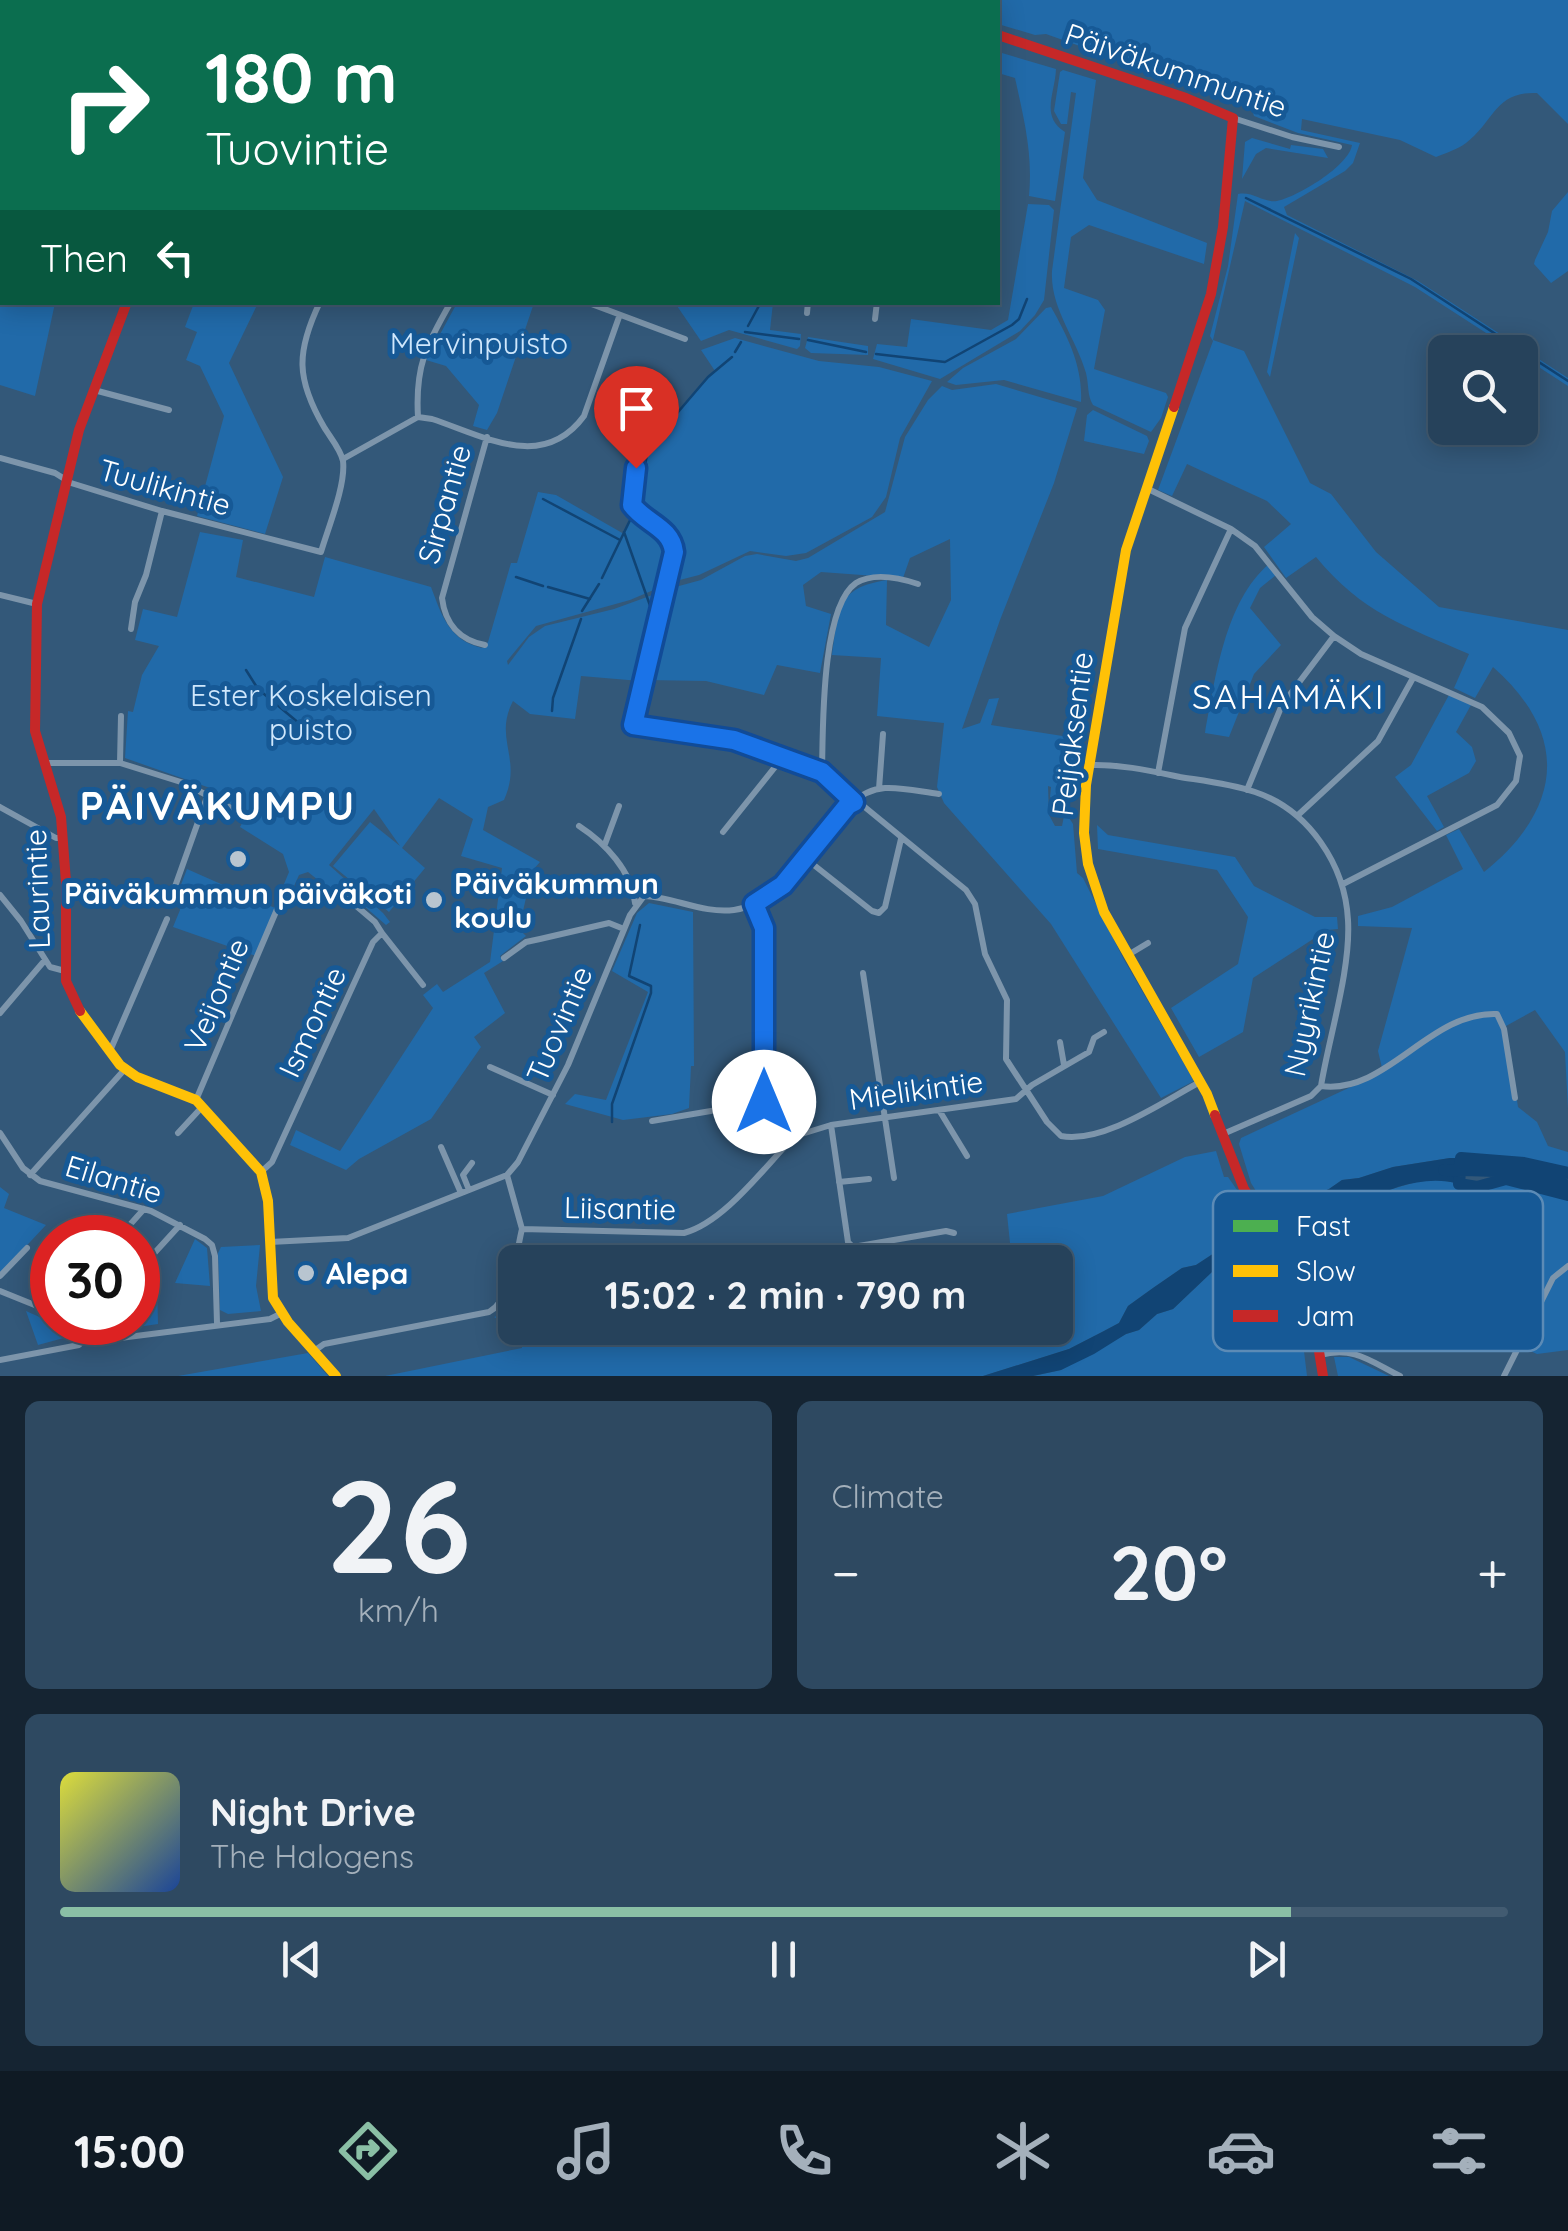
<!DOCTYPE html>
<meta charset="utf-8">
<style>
body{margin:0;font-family:Quicksand,sans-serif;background:#2e4961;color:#f1f3f6;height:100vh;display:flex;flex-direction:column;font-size:38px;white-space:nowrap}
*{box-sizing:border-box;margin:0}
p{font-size:32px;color:#a4b0bb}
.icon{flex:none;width:55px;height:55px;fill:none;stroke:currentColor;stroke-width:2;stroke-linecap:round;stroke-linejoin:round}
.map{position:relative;height:1376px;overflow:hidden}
.drawer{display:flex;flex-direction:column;gap:25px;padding:25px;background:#152432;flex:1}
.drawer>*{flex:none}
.hud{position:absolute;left:0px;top:0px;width:1000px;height:305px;box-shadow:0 5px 25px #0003,0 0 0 2px #425b71;background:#0b6e4f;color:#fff;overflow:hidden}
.fabs{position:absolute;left:1428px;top:335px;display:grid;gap:20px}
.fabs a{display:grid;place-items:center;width:110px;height:110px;border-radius:15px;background:#26425b;box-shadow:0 5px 25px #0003,0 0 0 2px #425b71;font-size:50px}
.speed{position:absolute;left:30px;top:1215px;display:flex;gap:20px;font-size:50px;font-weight:700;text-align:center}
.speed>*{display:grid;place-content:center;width:130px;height:130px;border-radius:50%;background:#26425b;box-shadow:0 5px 25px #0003,0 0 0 2px #425b71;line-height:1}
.speed .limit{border:15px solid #d22;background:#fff;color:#111}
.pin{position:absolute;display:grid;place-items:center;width:85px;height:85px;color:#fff;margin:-102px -42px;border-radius:50% 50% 50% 0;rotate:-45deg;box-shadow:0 0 10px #0007}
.pin .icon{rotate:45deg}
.me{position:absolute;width:110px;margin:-55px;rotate:0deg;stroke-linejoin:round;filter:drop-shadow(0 0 8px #0008)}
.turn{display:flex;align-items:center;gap:35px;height:210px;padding:0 40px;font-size:45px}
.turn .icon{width:130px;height:130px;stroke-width:2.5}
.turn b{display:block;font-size:70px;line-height:85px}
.then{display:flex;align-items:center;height:95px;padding:0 40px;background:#0003;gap:20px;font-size:38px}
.big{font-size:75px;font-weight:700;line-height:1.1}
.drawer .widget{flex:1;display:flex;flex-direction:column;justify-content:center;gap:15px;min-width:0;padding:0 35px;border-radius:15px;background:#2e4961}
.drawer .dial{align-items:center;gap:0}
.dial b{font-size:130px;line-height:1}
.song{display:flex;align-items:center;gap:30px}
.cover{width:120px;height:120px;border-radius:15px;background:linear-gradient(135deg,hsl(60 70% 55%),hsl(220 70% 35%))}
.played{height:10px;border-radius:5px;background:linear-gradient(90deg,#8abfa5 85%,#425b71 85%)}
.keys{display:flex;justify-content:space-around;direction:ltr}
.heat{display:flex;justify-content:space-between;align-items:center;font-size:55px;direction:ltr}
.drawer .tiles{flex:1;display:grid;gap:25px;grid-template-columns:1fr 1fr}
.widget:last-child{grid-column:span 2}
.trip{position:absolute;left:498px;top:1245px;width:575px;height:100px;border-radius:15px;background:#26425b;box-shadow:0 5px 25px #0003,0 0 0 2px #425b71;font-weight:700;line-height:100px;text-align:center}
.tab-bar{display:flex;height:160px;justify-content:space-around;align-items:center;background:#0f1a24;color:#a4b0bb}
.tab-bar .icon{width:70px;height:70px}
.tab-bar .selected{color:#8abfa5}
.tab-bar b{font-size:45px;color:#f1f3f6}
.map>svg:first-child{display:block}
</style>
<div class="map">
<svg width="1568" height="1376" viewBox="0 0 1568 1376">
<rect width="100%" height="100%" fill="#335879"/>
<path fill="#216aa9" d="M0,0H130L2,2L0,176Z
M677,0H1568V124L1537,93C1495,91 1494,122 1466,143C1458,149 1446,153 1436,157L1400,140L1302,119L1301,130L1360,143L1353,163L1345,171L1284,207L1287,215L1418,281L1568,378V386L1415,287L1245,201L1213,340L1244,351L1310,483L1331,494L1376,552L1439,607L1568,630V1109L1565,1052L1535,1010L1506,1026L1518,1107L1537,1122L1548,1146L1568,1152V1173L1524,1163L1450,1158L1393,1167L1359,1178L1342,1180L1329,1189L1271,1215L1251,1183L1239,1144L1241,1138L1383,1072L1378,1051L1412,928L1358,926V916L1392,907L1463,869L1446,835L1459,829L1484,872C1565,807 1568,733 1493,667L1475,698L1454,688L1469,654C1405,626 1362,613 1316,557L1286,578L1264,547L1291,524L1267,501L1187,464L1172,496L1158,490L1213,341L1210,336L1228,266L1238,194C1253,191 1263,203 1277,201C1297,197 1349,166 1352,145L1298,133L1254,116L1251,107L1046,34L1035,35L998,24V2Z
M1002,53L1056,69C1055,94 1040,116 1065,132L1055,201L1029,196C1033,154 1024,119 1015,78L998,73V56Z
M1063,70L1096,80L1083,178L1097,200L1207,243L1204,264L1089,225L1071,237L1064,288L1098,300L1105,310L1094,369L1166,393L1168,397L1161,418L1151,432L1093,405C1087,395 1089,385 1086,373C1076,338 1050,308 1052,271L1076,93L1071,92L1067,124H1061L1054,111L1060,72Z
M1252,138L1290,149L1291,145L1323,149L1328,158L1266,148L1256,154L1242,179L1245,142Z
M0,181L2,302L55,303L35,396L0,385Z
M1568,192V271L1551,283L1534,264L1535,260L1548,232L1552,211Z
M1028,204L1049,205L1054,210L1044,300L1035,315L1020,331L940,379L873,359L877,344L907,347L911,319L991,330L1008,320Z
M1295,233L1299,238L1270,377L1267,372Z
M194,303H258L229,363L283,477L265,534L197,516L224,416L200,366L186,360L197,332L185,327Z
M457,303H534L497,413L487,430L473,426L479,405L446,366L426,360Z
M675,303H773L770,330L801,334L800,346L797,349L729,330L701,341Z
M1051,307C1068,337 1083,367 1081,402L1004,380L956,385L947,382L963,368L1016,339L1046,308Z
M808,337L868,346V355L811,353L805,348Z
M735,338L819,361L879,367L932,381L900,438L886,497L872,517L806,553L786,556L750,551L699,575L668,583L676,544C665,526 643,518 633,501L640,453L715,371L701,350Z
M996,384L1077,408L1054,483L1000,620L962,729L980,723L989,699L999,698L991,725L1082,739L1076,794L1064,808L1050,797L1051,787L1048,786L1049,815L1055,826H1062L1064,816H1068L1073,824L1077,873L1083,878L1123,958L1194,1081L1161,1098L1051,924L944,803L937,787L944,723L877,716L881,658L832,655C839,610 835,588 887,580L886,625L929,647L951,600L950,539L910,558L903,578L821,572L803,585L806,606L831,614L820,673L777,665L764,695L706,681L648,680L668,589L701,580L745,556L757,554L796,561L808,558L885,512L905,437L928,400L942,386L952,390Z
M1093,410L1147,436L1149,441L1144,454L1084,441L1087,415Z
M538,492L556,495L624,534L631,514C671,538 674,541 663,586L630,600L536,626L507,661L508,665L529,637L545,626L614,609L658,593L640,681L581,676L575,719L530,714L513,701C493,739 523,758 504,800L488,807L483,830L540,862L532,871L519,929L526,936L500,956L503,961L484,973L505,1013L474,1037L481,1047L431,1119L359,1159L346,1170L290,1145L296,1130L340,1151L433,1008L423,995L437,984L443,992L490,962L502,868L461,856L473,819L439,798L402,848L425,868L389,912L333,866L370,822L400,846L374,809L329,865L383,913L390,922L386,925L349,893L343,900L308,872L299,875L286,904L277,901L289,872L283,854L240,827L249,811L223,801L209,792L210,788L125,758L128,711L133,712L142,675L159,646L135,640L143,609L177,617L200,532L243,540L236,577L314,597L325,557L431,587C442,616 449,640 482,648L488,642L511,563H517Z
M1269,564L1276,575L1260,588L1250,608L1281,645L1254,674L1229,737L1205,733C1215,679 1225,601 1269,564Z
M1449,695L1471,705L1456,732L1472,747L1476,761L1469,773L1427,796L1444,827L1437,831L1395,777L1411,765Z
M1097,825L1108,835L1235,857L1254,886L1315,917H1337L1338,929L1327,930L1253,978L1243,1032L1199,1057L1171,1008L1238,964L1248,917L1217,870L1098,849Z
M187,869L275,908L256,956L173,927L180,910L177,895Z
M649,903L693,912L694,1066H691L689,1108L672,1114L623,1120L565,1104L575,1094L606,1100L648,992L612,971L637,913Z
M1216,1151L1224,1177H1228L1260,1223L1196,1265L1182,1268L1153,1288L1128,1306L1119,1323L1104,1331L1069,1349L983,1376H385L522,1348L520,1331L494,1317L515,1310V1328H1055V1262H1012L1007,1214L1103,1196L1185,1157Z
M1430,1178L1477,1187L1506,1179L1568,1195V1350L1537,1354L1524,1348L1545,1292L1520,1332L1482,1312L1411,1334L1348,1299L1318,1309L1291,1247L1280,1230L1319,1210Z
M0,1187L9,1194L4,1208L46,1225L0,1274Z
M1268,1236L1297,1293L1307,1376H1033L1061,1370L1126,1334L1139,1330L1157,1314L1173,1309L1213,1271Z
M195,1239L207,1248L210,1286L175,1283Z
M260,1245L256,1286L261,1311L228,1314L220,1310L218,1253L221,1247Z
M844,1246L845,1255L856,1253L858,1262H759Z
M157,1284L158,1324L131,1328V1323L138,1322V1285Z
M26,1311L73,1332L71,1336L38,1345Z
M308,1353L328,1376H178Z
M1334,1357H1349L1389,1376H1338Z"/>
<path fill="#114474" d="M1450,1158H1461L1459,1184C1429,1175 1391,1186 1366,1202L1358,1197L1319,1210L1280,1230L1271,1215L1329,1189L1342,1180L1359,1178L1393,1167Z
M1260,1223L1268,1236L1213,1271L1173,1309L1157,1314L1139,1330L1126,1334L1094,1354L1061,1370L1033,1376H983L1069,1349L1104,1331L1119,1323L1128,1306L1153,1288L1182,1268L1196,1265Z"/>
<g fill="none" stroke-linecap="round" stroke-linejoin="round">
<path stroke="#114474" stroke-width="2.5" d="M1246,198L1411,279L1568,381
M748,326L761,302
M745,332L799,339
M808,340L866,352
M735,352L741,342
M876,354L945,362L1012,325L1019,319L1027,299
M543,499L620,540
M636,506L649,446L708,377L732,357
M624,532L653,614
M516,577L543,586
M602,578L633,514
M548,587L590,599
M582,611L599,584
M659,633L660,636
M246,670L258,689L300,724
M552,711L553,698L581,619
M612,1122V1104L651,993V986L629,976L640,925"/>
<path stroke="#114474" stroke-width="12" d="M1444,1170C1485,1170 1530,1170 1568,1186
M1568,1173L1524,1163L1461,1158L1459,1184L1477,1187L1506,1179L1568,1195"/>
<path stroke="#7d95ab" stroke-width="6" d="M191,0L248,2
M145,2L150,0
M1233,118L1292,137L1339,147
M586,302L685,339
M807,313L808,302
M875,319L877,302
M94,390L169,410
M418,417C415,367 426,345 451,302
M0,458L55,473L71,483L162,511L321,552C328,528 346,485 343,461C341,450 330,437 324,427C296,379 296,352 320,302
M343,459L418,417L432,419C484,436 543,472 584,416L619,317
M1146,488L1231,529L1185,628L1158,773
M1231,529L1255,546L1312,617L1334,636L1361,654L1482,707L1509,733L1520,756L1516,781L1497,805L1343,884
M0,595L37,604
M131,629L135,602L146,575L162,511
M485,645C459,640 445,623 442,598L487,437
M628,724L734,740L822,772L966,890L975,904L985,954L1007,1000L1006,1059L1047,1122L1061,1136C1103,1144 1164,1101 1200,1082
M633,725L674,552C671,527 645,523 631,505L636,468
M45,763H120L184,783L242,814
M120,763L121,716
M1090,765C1120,764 1151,771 1180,777C1205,781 1231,784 1255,792C1309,810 1345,865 1348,920C1351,969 1329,1037 1321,1086L1311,1096L1223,1134
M822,772C823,730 821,607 856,583C874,572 900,578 918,584
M879,789L883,734
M1247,790L1282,705L1334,636
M0,807L56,838H62
M1297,816L1378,741L1413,678
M579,826C605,843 632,871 635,903
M723,832L783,757
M605,844L619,806
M805,858L872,911L879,913L885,907L901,839
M0,895L21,921L50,967L65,971
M172,895L208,794
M754,904L764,928V1102
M382,933L423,985
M1128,955L1148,943
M504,958L526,942L540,939L609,923L624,929
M863,973L894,1178
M0,1013L45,960
M1060,1042L1064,1065
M110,1051L167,919
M490,1067L553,1095
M1321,1086C1387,1095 1429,1011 1497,1014L1504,1029L1515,1098
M196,1100L278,907
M939,1110L967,1156
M652,1121L764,1102L765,1116L795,1136L831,1125L1016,1099L1032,1085L1089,1052L1094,1038L1104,1032
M831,1125L848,1242L853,1247L946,1231L954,1233
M0,1133L23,1168L40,1181L151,1211L205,1239L212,1245L215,1256L217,1323
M178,1133L202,1107
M441,1147L461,1193
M261,1172L272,1162L373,942L382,933L375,922L348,899
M30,1175L125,1069
M507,1175L522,1229L684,1233C725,1222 765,1166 795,1136
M839,1182L869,1179
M469,1190L463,1175L472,1163
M118,1238L144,1209
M270,1242L348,1238L507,1175L518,1162L568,1065L630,915L644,896C674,897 703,914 734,910C803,900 828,791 885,788C903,787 922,792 939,794
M138,1271L180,1225
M0,1276L27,1248
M0,1291L52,1312
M75,1322L120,1338L270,1319L282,1313
M314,1351L324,1344L489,1312C513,1298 516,1253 522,1229
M1320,1355C1354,1346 1370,1361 1400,1376
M0,1360L79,1345L93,1331
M1504,1376L1553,1278L1568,1266"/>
<path stroke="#4caf50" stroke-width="10" d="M438,2L456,0"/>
<path stroke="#ffc107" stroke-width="10" d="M676,0L684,2
M57,2L63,0
M0,28L2,27
M1174,407L1126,550L1086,785L1084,833L1088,864L1104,912L1207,1094L1215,1115
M80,1011L120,1065L137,1077L196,1100L261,1172L268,1201L273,1298L288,1322L336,1376"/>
<path stroke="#c62828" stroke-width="10" d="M286,2L287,0
M998,35L1186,98L1233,118L1223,227L1211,294L1174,407
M80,1011L66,981V882L61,817L35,731L37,604L79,430L127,302
M1215,1115L1244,1189L1302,1282L1313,1314L1323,1376"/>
</g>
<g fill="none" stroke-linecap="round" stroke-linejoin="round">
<defs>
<path id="route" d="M636,468L632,505C645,523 671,527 674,552L633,725L734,740L822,772L854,802L848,805L783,885L754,904L764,928V1102"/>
</defs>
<use href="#route" stroke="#114b97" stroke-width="25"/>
<use href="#route" stroke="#1a73e8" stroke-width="18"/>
</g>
<g fill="#b8c5d0" stroke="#165996" stroke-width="4">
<circle cx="238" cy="859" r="10"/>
<circle cx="434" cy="900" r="10"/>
<circle cx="306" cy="1273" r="10"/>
</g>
<g text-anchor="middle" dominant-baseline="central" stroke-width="10" stroke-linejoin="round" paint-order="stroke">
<g font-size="30" fill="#fff" stroke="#165996">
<text transform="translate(1176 70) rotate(19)">Päiväkummuntie</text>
<text transform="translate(165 487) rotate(16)">Tuulikintie</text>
<text transform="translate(444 504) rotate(-74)">Sirpantie</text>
<text transform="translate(1072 734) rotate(-83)">Peijaksentie</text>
<text transform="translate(37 889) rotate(-92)">Laurintie</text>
<text transform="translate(216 995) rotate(-67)">Veijontie</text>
<text transform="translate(1309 1004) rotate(-78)">Nyyrikintie</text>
<text transform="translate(312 1022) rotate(-65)">Ismontie</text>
<text transform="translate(559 1024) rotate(-67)">Tuovintie</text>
<text transform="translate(916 1090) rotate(-8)">Mielikintie</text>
<text transform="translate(114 1179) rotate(17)">Eilantie</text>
<text transform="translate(620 1208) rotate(1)">Liisantie</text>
</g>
<g font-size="30" fill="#cfe7fc" stroke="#165996">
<text x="479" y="343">Mervinpuisto</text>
<text x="311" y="695">Ester Koskelaisen<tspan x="311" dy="34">puisto</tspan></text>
</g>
<g font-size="30" font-weight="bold" fill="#fff" stroke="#165996" text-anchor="start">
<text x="454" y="883">Päiväkummun<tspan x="454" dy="34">koulu</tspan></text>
<text x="238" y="893" text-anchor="middle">Päiväkummun päiväkoti</text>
<text x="326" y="1273">Alepa</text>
</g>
<g font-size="35" letter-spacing="2.5" fill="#fff" stroke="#165996">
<text x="1289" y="696">SAHAMÄKI</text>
</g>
<g font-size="40" font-weight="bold" letter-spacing="2.5" fill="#fff" stroke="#165996">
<text x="218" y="805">PÄIVÄKUMPU</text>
</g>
</g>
<rect x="1213" y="1191" width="330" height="160" rx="15" fill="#165996" stroke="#5c8bb6" stroke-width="2.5"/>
<rect x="1233" y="1220" width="45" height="12" fill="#4caf50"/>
<rect x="1233" y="1265" width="45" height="12" fill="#ffc107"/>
<rect x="1233" y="1310" width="45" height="12" fill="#c62828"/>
<g font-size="28" fill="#fff">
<text x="1296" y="1236">Fast</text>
<text x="1296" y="1281">Slow</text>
<text x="1296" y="1326">Jam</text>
</g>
</svg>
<div class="fabs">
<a><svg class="icon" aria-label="search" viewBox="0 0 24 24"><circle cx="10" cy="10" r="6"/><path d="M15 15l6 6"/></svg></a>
</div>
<div class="speed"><div class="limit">30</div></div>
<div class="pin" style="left:636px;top:468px;background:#d93025"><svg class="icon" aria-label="arrive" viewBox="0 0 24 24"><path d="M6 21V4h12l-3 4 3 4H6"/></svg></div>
<svg class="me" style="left:764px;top:1102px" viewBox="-20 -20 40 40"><circle r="19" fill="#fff"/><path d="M0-13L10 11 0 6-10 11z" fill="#1a73e8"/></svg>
<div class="trip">15:02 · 2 min · 790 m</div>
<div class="hud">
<div class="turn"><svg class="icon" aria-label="right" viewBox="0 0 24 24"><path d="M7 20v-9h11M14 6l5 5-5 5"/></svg><div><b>180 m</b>Tuovintie</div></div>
<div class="then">Then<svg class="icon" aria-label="left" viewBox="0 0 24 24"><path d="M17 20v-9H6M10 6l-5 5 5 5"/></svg></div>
</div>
</div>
<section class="drawer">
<div class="tiles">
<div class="widget dial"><b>26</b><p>km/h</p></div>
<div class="widget"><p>Climate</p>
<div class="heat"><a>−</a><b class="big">20°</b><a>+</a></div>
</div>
<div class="widget">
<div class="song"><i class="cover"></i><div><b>Night Drive</b><p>The Halogens</p></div></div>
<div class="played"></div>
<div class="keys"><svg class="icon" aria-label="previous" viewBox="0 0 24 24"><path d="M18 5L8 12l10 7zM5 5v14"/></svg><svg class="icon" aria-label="pause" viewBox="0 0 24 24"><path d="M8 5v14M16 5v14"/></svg><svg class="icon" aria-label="next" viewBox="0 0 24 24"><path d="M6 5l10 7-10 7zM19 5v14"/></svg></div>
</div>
</div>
</section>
<nav class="tab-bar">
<b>15:00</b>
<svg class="icon selected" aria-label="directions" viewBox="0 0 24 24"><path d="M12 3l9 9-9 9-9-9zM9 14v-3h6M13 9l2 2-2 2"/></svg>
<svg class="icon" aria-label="music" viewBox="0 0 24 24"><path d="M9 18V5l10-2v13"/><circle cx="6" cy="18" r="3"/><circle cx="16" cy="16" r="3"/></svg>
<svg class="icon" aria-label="phone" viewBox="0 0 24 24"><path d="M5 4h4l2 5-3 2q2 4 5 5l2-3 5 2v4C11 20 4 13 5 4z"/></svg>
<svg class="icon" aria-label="climate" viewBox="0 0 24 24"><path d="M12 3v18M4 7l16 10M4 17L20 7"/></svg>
<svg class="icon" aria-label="car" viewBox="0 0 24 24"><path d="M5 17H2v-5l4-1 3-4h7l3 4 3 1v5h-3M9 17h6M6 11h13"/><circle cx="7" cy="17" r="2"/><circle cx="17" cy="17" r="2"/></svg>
<svg class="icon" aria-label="filters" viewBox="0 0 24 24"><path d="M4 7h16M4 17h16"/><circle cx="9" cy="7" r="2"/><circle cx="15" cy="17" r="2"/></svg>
</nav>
